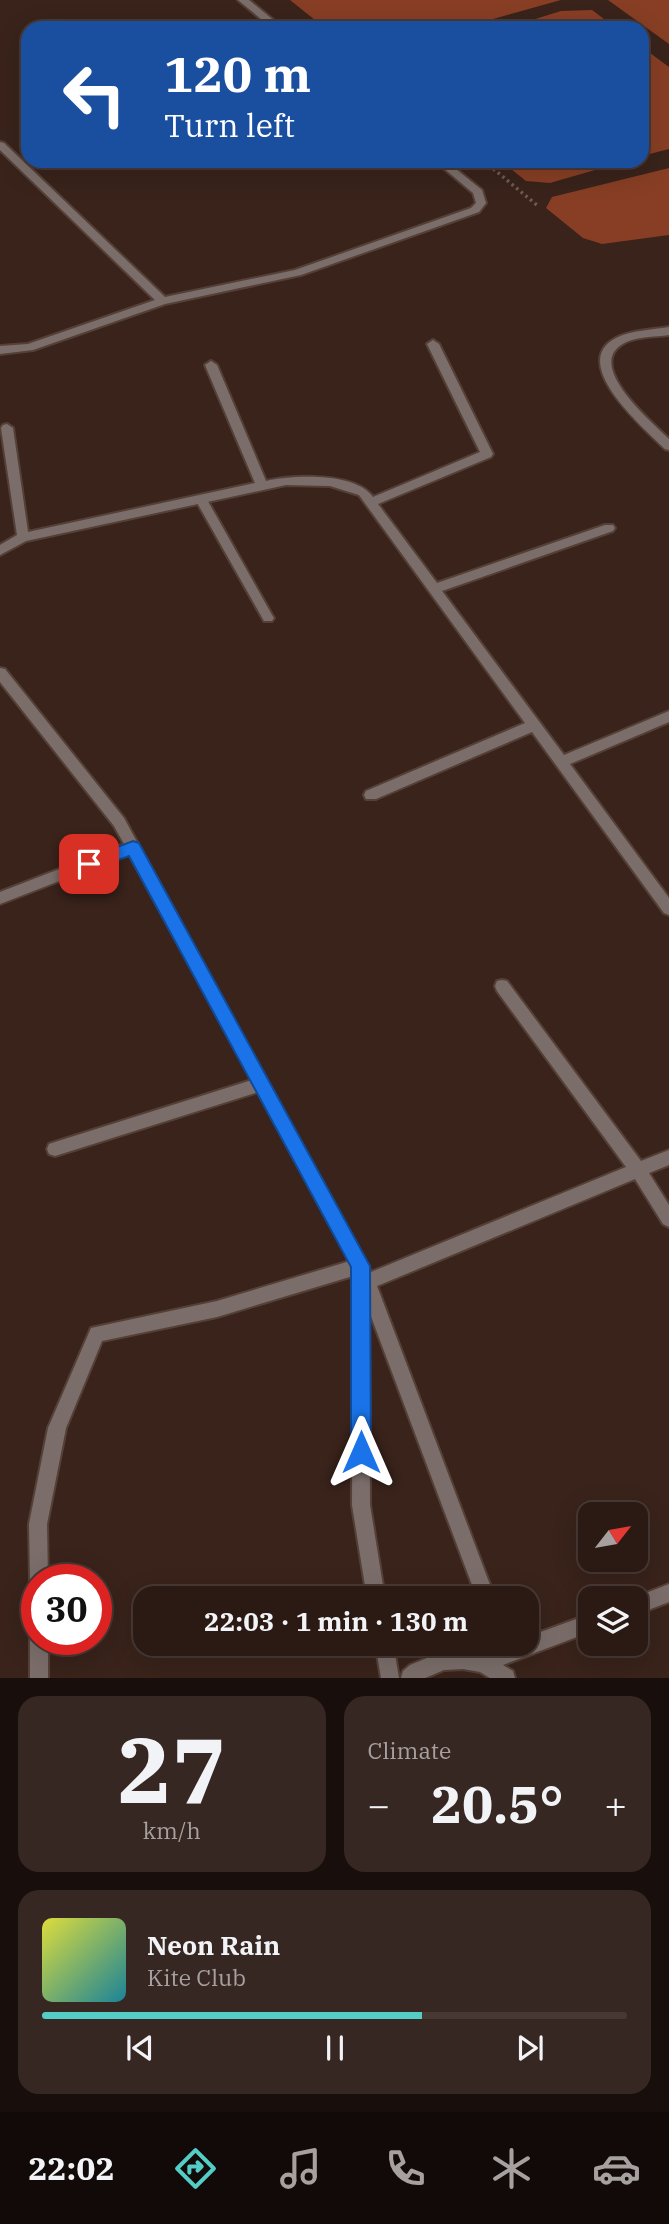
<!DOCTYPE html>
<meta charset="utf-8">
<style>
body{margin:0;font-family:"IBM Plex Serif",serif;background:#372722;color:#f1f3f6;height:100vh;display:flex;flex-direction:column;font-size:26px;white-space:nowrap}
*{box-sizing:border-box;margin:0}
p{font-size:23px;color:#a6a1a0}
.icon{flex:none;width:38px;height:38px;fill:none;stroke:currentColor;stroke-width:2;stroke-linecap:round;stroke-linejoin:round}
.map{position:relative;height:1678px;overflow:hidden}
.side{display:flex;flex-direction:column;gap:18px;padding:18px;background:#180e0b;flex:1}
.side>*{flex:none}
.hud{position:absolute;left:21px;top:21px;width:628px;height:147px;border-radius:21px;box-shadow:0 7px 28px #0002,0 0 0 2px #473834;background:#1a4fa0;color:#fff;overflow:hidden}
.needle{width:46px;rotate:59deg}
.controls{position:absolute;left:578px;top:1502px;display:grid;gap:14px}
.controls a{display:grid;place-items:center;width:70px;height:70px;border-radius:14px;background:#2b1a14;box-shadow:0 7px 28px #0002,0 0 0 2px #473834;font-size:35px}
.speed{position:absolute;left:21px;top:1564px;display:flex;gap:14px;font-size:35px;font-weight:700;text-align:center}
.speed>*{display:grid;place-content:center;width:91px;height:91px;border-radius:50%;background:#2b1a14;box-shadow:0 7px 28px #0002,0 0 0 2px #473834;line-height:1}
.speed .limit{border:10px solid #d22;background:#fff;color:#111}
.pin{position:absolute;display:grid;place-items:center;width:60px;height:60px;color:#fff;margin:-30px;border-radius:14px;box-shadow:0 4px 10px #0006}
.me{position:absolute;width:77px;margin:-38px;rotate:0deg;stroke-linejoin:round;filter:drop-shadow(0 0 5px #0008)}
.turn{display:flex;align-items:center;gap:24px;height:147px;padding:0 28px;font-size:32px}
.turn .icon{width:91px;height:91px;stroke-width:2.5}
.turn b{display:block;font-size:49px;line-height:60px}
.big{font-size:52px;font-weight:800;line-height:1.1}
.side .widget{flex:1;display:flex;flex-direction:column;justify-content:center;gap:10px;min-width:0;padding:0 24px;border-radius:21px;background:#372722}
.side .dial{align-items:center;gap:0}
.dial b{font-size:91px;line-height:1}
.song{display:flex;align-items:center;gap:21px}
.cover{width:84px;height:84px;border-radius:10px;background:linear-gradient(135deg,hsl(60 70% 55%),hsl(190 70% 35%))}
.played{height:7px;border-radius:4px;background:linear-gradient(90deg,#54cdc7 65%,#473834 65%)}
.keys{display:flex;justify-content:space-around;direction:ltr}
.heat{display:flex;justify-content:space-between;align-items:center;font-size:38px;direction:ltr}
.side .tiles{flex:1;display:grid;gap:18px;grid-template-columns:1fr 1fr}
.widget:last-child{grid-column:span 2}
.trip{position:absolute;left:133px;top:1586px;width:406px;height:70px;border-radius:21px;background:#2b1a14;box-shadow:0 7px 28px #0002,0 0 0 2px #473834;font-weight:800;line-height:70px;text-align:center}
.dock{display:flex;height:112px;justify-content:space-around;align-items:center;background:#110a08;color:#a6a1a0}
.dock .icon{width:49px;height:49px}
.dock .selected{color:#54cdc7}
.dock b{font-size:32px;color:#f1f3f6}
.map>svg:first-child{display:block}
</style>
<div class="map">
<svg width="669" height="1678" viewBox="0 0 669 1678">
<rect width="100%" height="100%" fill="#39231b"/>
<path fill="#873e24" d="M290,0H561L461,28H325Z
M608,0H669V44Z
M592,10L616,28H506L561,11Z
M642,47L669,67V149L642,156Z
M501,161H626L550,183L526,181Z
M669,168V235L602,244L583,238L546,208L552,197Z"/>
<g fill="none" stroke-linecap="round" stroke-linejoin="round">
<defs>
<path id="lane" d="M201,495L205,496L272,615L274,618L272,621H264L195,499Z"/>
<path id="street" d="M238,0H249L283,28H272Z
M0,142L4,143L165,297L295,270L471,208L476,203L473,193L435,161H446L482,190L486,203L479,212L301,275L165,304L33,350L0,354V346L28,344L155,300L0,150Z
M669,327V335C654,337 634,336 621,345C587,368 652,422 669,439V450L665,449C645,429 567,363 616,338C632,330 652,330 669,327Z
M433,340L439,344L493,454L491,457L378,504L437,583L605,525H613L615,528L613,531L442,591L564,755L669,711V722L570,764L669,898V915L664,913L532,732L376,799H366L364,795L366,791L525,723L359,495L330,486L286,485L26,541L0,555V545L17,535L1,428L3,425L7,424L13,428L28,532L255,483L205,365L211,361L217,365L266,481C293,475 355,472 373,497L480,452L427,344Z
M0,668L5,669L124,818L371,1272L626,1167L497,991L495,986L497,981L502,980L507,981L641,1161L669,1150V1165L649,1173L669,1205V1227L663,1224L635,1179L377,1286L495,1598H477L369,1311L370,1505L385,1598H367L352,1505L353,1276L217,1317L102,1341L66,1428L47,1524L48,1580H37V1588L33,1586L30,1580L29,1524L48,1428L91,1328L217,1301L350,1261L258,1092L55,1156L49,1154L47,1149L49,1144L55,1142L252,1080L129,854L0,904V892L124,844L114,826L0,682Z
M669,1584V1602L635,1615V1598H633Z
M590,1614V1632L503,1665L513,1671L515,1678H490L480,1672L463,1669L444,1670L425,1678H401L403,1671L410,1665L444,1651L463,1650L482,1654L510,1643H527V1637Z
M37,1632V1640H48V1678H30V1640L32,1633Z
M375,1643H393L399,1678H381Z"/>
</defs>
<use href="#lane" stroke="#554038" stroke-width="4"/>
<use href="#street" stroke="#554038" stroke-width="4"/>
<path stroke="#6f5b53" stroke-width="3.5" stroke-dasharray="2.5 3.5" stroke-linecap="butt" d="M484,161L538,206"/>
<use href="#lane" fill="#7b6e6a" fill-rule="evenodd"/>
<use href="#street" fill="#7b6e6a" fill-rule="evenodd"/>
</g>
<path fill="#1a73e8" stroke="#114b97" stroke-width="2" d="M133,841L139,843L370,1266L371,1452L368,1459L361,1462L354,1459L351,1452V1267L129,856L89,871L83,869L81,864L83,860Z"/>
</svg>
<div class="controls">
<a><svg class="needle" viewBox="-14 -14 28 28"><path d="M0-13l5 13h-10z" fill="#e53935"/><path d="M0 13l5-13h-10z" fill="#a6a1a0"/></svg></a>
<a><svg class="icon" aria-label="layers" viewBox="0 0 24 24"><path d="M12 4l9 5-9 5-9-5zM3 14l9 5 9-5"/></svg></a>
</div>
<div class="speed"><div class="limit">30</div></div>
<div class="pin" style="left:89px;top:864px;background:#d93025"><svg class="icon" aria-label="arrive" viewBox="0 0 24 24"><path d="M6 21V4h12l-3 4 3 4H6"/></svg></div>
<svg class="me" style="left:361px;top:1452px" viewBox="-20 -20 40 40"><path d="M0-17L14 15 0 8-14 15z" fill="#1a73e8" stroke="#fff" stroke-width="4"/></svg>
<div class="trip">22:03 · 1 min · 130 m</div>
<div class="hud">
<div class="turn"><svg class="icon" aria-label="left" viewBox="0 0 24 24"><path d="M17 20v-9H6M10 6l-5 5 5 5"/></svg><div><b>120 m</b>Turn left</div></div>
</div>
</div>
<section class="side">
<div class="tiles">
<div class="widget dial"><b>27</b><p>km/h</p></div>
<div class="widget"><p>Climate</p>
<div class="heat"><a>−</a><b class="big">20.5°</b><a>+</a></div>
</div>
<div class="widget">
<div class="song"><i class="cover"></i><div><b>Neon Rain</b><p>Kite Club</p></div></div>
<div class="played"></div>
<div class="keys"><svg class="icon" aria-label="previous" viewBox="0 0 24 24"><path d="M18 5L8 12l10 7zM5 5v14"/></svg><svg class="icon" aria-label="pause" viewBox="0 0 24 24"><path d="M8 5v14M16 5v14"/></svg><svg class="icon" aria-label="next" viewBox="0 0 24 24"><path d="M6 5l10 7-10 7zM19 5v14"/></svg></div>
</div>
</div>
</section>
<nav class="dock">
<b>22:02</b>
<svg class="icon selected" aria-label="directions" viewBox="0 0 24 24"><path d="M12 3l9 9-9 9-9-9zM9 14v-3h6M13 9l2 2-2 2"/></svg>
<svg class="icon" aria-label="music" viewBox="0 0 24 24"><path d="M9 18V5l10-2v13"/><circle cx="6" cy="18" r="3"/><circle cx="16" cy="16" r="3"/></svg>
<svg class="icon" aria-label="phone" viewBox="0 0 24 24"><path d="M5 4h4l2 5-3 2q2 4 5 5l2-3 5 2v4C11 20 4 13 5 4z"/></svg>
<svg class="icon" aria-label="climate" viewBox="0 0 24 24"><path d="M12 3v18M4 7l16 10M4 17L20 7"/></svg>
<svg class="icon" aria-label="car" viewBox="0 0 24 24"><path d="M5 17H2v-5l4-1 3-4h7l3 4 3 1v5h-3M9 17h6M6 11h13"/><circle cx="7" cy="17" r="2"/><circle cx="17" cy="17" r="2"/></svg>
</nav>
